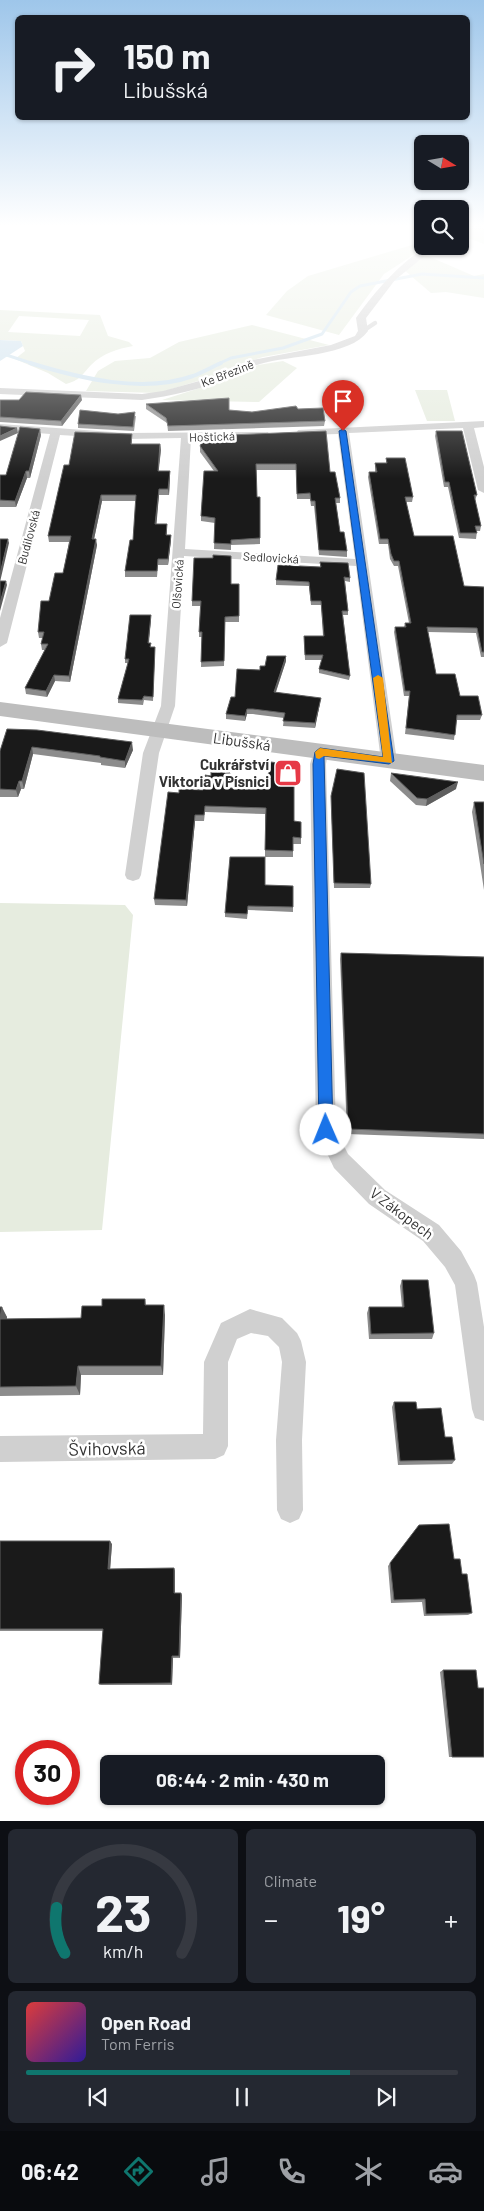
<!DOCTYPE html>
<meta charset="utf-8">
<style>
body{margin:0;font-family:Barlow,sans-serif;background:#242831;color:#f1f3f6;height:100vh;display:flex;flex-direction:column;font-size:19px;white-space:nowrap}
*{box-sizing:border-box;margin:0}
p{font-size:16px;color:#9ea1a6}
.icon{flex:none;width:28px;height:28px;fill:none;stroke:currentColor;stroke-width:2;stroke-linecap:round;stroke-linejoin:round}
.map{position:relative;height:1821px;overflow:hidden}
.sheet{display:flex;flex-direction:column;gap:8px;padding:8px;background:#0d0f14;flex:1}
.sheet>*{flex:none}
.top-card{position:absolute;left:15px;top:15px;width:455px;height:105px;border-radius:8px;box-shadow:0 1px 4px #0004;background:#171b24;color:#f1f3f6;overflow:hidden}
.needle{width:32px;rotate:101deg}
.fabs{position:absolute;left:414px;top:135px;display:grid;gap:10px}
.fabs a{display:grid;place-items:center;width:55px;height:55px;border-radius:8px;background:#171b24;box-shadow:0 1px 4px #0004;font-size:25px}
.speed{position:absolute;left:15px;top:1740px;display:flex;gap:10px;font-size:25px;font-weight:700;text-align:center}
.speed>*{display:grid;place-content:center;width:65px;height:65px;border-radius:50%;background:#171b24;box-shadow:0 1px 4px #0004;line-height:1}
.speed .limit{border:8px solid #d22;background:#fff;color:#111}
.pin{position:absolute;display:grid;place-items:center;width:42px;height:42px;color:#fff;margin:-51px -21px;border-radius:50% 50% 50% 0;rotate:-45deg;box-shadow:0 0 5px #0007}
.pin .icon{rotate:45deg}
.me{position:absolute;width:55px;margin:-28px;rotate:359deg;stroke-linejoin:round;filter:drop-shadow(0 0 4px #0008)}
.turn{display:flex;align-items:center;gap:18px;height:105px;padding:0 25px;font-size:22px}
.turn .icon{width:65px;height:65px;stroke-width:2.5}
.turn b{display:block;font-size:35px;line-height:42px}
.big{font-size:38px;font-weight:700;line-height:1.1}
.sheet .tile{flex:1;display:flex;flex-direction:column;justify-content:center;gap:8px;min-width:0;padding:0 18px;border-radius:8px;background:#242831}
.sheet .dial{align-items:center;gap:0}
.dial svg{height:130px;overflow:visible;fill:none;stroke:#363941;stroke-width:7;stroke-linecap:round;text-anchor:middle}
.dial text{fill:#f1f3f6;stroke:none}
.song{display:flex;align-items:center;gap:15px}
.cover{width:60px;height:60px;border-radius:8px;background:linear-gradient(135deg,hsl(0 70% 55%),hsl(250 70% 35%))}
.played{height:5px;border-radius:2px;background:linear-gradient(90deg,#0f766e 75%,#363941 75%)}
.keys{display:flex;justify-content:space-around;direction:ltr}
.heat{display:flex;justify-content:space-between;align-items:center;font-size:28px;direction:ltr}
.sheet .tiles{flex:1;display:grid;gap:8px;grid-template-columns:1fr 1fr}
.tile:last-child{grid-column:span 2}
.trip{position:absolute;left:100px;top:1755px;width:285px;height:50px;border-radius:8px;background:#171b24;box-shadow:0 1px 4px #0004;font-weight:700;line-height:50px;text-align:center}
.menu{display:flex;height:80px;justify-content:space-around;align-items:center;background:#090b0e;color:#9ea1a6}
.menu .icon{width:35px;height:35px}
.menu .active{color:#0f766e}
.menu b{font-size:22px;color:#f1f3f6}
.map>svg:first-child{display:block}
</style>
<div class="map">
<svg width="484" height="1821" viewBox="0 0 484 1821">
<rect width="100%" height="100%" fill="#fff"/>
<path fill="#e6ecdf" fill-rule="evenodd" d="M460,224H484V244L460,235Z
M422,242V246H427L384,274L339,335L266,315L287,291L308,276Z
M423,254L474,276L484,274V298L446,292L431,293L403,269Z
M0,310L100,315L108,336L129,342L133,346C117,349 103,353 91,365C81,376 80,380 66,384L48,373L15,359L25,351L21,341L0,340ZM19,316L89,320L80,336L8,332Z
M252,325L329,345L263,357L241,364L218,375L158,393L86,391L98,371L115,361L150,358L179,342Z
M283,361L297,368L259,402L162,400L225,380L258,365Z
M415,390H447L455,421H427Z
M0,903L125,905L133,915L102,1230L0,1232Z"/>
<path fill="#cfe2ee" d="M0,340L21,341L23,346L0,361Z"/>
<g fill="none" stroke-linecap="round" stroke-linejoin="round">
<path stroke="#cfe2ee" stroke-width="3" d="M0,353L34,364
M218,364L231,358L283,348L322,334L351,292L360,286L422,274L484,278"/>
<path stroke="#cfe2ee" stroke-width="4" d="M30,363C79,378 143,394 193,376C203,372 212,367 221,363"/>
<path stroke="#d0d0d0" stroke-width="4.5" d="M363,331L375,323"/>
<path fill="#d0d0d0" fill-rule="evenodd" d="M427,246H437L395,280L366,318L368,331C350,357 289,355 260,364C249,367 239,375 228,379C201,389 171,396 142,400L0,394V388L142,394L163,391L221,375L253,360L331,345L355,336L358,331L356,318C376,290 398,265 427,246Z
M484,421V427L474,428L484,467V493L478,490L463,428L349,433L397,761L394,765H384L381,761L356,566L184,556L175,706L159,753L141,875L139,879L133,881L127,879L125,875L143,753L161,706L181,438L126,439L60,435L7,643L0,647V618L50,434L0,430V424L126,433L268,432L269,434L264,437L191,438L185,549L355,559L338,434L302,435L297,432L298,430Z
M320,747L325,748L328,752L326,764L336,1130L348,1154L385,1190L439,1225L461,1251L474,1275L477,1283L484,1327V1421L475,1418L472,1409L455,1285L445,1267L423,1241L369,1204L334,1168L316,1130L310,764L315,748Z
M250,1309L282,1318L297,1333L301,1341L306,1362L302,1440L303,1510L299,1519L290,1523L281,1519L277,1510L276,1440L282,1362L279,1347L268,1336L251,1333L237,1339L228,1362V1446L224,1455L215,1459L0,1462V1436L203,1434L204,1362L221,1323Z"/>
<path fill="#bdbdbd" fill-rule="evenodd" d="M0,702L484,765V781L0,716Z"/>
</g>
<path fill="#8c8c8c" d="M0,400H82L62,426L0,422V423Z
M146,404L252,412L298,409L325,421L324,426L168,431L167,423L146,409Z
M136,416L134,431L78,428V424Z
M436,431L477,495L475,500L481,526L480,531H477L476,539L459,538L448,487H444L435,436Z
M132,434V444H160L161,450L158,471H170V477L169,495H159L156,524L167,530V535H171V540L168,565H158L157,577H125V571L133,540L136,501H102L94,539L97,545L70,682L55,681L47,697L26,694L25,688L45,650H42L41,644L43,638H39L38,632L49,601L63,573L69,542H49L48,536Z
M41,435L30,478H27L16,507H0V475H6Z
M205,436L330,472L340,498V503H336L340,532L347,551V557L319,555L314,506H311L310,499H297L296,470H256L257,497H260V544L231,545V550L214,549L215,523L201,521V516L214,471L200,452V446Z
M386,458L413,497L412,502H406L414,536L464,586L484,587V657H481L476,633L428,632L436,674L460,696L482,715L480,720H456L454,740L405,734L409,696H404L394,632L395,627H404L405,623H409L398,566H394L390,559L388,544H379L368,477L369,472H375V463H386Z
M320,562L350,578V582L345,581L348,611V615H343L350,676L349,680L319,673V669L322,660H305L304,636H323L321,605H311L309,586L276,585V580L320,567Z
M231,584H239V622H225L224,666L201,667L202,637H199V632L200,606H192V601Z
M151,619L149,643L151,647H155V651L153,701L144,700L143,705L118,703V699L128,663H125V659Z
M286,661L276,692L320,703L315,728L283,726L284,718L253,714H247L245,721L226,719V714L235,697L260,670L265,666Z
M7,729L133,750L125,768L101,765V763L33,754L24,789H21L18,797H0V751Z
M293,765L291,778L294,821L301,838V844H293V857H265V814L205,812L204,821H195L187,906L155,905L154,899L179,793L203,790L265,788Z
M391,773L456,789L426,806L416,805L390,781Z
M331,796L371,884L370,888H334Z
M474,802H484V890L472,812Z
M265,885L293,886V912L248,910L247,919L225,917V913Z
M341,953L484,957V1139L347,1134L340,959Z
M402,1280L434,1333L432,1339H369L367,1313L369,1307H402L400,1286Z
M145,1299L146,1305L165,1315L163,1375H81L80,1395L0,1396V1307L7,1317V1319L81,1318L102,1306Z
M394,1402L417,1409L455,1460L452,1464L398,1465L392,1407Z
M419,1525L454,1559L462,1574L472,1613L468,1615L424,1616L422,1602L391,1603L388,1566Z
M0,1541L112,1544L110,1569L174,1568L175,1571V1593L182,1595L180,1658H173L172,1685H101L99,1684L103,1631H0Z
M443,1670L484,1757H449L440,1672Z"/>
<path fill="#5f5f5f" d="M81,395L82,400L62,426L61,421Z
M17,428L18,433L0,441V436Z
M40,429L41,435L30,478L29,471Z
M160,444L161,450L158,477V471Z
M26,471L27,478L16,507L15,501Z
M170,471V477L169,495L168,489Z
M159,489V495L156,530L155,524Z
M101,495L102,501L93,544L92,539Z
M171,535V540L168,565V559Z
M8,539L9,543L0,582V574Z
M96,539L97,545L70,682L69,676Z
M6,581L7,585L0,611V603Z
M151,615V619L148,647V643Z
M286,656V661L274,697V692Z
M54,675L55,681L47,697L46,691Z
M321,698L315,728V723Z
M247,709V714L245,721V716Z
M132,742L133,750L125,768V761Z
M32,747L33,754L24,789L22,781Z
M19,781L21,789L18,797L16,790Z
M458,782L456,789L426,806L427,799Z
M195,815V821L187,906L186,900Z
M164,1305L165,1315L163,1375L161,1366Z
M2,1307L7,1317L5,1328L0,1319Z
M78,1366L81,1375L80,1395L76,1386Z
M110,1541L112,1544L110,1571L108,1569Z
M174,1568L175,1571V1595L174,1593Z
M181,1593L182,1595L180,1658L179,1656Z
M172,1656L173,1658L172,1685L171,1683Z"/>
<path fill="#1a1a1a" stroke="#5f5f5f" d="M26,392L81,395L61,421L0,417V400H19Z
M229,398V410L252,412L296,406L298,409L323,408L325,421L168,426L166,418L146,404Z
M80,410L118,414L135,412L133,427L78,424Z
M0,426L17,428L0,436Z
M20,427L40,429L29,471H26L15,501L0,500V475H6Z
M326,431L330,472H335L340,498H335L340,532H344L347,551L319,550L315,501H311L310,493L297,494L296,464H256L257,497H260V538L231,540V544L214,543L215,518L201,516L204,471H218L200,446L205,436Z
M436,431H462L477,495H474L481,526H475L477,533H460L449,482H445Z
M75,432L132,434L131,444H160L158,471H170L168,489H159L155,524H167L166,535H171L168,559H158L157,571H125L130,540H133L136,495H101L92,539H96L69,676L54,675L46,691L25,688L48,644H41L44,632H38L41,601H49L55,573H63L71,536H48L64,465H69Z
M386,458H405L413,497H405L414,536H453L464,586L484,587V652H482L477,628L427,627L436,674H455L460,696H478L482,715H457L455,735L406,728L410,691H405L395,627H406L405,623H411L399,561H394L391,554L388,539H380L369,472H377L375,463H387Z
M0,539H8L0,574Z
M213,555L231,556V584H239V616L225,617L224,661L201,662L202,632H199L201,601H192L194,558H213Z
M320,562L348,563L350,578L344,577L348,611H342L350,676L319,669L323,655H305L304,636H324L321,601H311L309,582L276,580L278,565L321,567Z
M0,581H6L0,603Z
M130,615H151L148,643H151L150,647H155L153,697L144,696L142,700L118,699L129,659H125Z
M267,656H286L274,692L321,698L315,723L283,721L285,713L253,709H247L245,716L226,714L231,697H235L237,669L260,670V666H265Z
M7,729L37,730L132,742L125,761L100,757V756L32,747L22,781H19L16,790L0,789V751Z
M271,762L293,765L290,778L294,779V821L301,822V838L293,837V851L265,850L266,808L205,806L204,815H195L186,900L154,899L168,792L179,793V789L203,790L205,775L211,776V772L230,773L229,788H265Z
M337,769L364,773L371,884L334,883L331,796Z
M391,773L458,782L427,799L417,798Z
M474,802H484V864Z
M230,857H265V885L293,886V907L248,906L247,914L225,913Z
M341,953L484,957V1134L348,1129Z
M402,1280H428L434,1333L371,1334L369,1307H404Z
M102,1299H145V1305H164L161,1366H78L76,1386L0,1387V1319L81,1318L82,1306H102Z
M0,1307H2L0,1318Z
M394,1402H416L417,1409L441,1408L445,1437H452L455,1460L400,1461Z
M449,1524L454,1559H460L462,1574H467L472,1613L426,1614L425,1599L394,1600L390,1563L419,1525Z
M0,1541H110L108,1569L174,1568V1593H181L179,1656H172L171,1683L99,1684L103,1629H0Z
M443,1670H476L478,1688H484V1757H452Z"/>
<linearGradient id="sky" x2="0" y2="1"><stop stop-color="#9ec6ea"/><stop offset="0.47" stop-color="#fff"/><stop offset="1" stop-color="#fff" stop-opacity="0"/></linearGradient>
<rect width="484" height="479" fill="url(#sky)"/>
<path fill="#1a73e8" stroke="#114b97" d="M343,429L346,431L394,761L389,764L324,756L333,1130L331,1135L326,1136L321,1135L319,1130L313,764L315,752L320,748L383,757L339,431Z"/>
<path fill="#f59e0b" d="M378,675L383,678L392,763L324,756L319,759L316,758L315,752L320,748L383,757L373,678Z"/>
<defs>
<symbol id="shop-square" viewBox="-11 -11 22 22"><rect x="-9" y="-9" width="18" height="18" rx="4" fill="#e63946" stroke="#fff"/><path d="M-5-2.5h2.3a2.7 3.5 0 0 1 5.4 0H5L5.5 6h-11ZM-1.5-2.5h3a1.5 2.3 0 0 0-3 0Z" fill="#fff"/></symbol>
</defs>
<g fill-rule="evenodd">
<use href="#shop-square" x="272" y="757" width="32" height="32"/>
</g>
<g text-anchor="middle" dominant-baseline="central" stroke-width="5" stroke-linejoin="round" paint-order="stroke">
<g font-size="12" fill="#333" stroke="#fff">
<text transform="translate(227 373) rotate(-21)">Ke Březině</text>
<text transform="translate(212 436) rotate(-2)">Hoštická</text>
<text transform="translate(28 537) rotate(-75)">Budilovská</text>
<text transform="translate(271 557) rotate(3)">Sedlovická</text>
<text transform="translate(177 584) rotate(-86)">Olšovická</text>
</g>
<g font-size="15" fill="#333" stroke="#fff">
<text transform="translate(242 741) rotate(8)">Libušská</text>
<text transform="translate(402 1213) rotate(37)">V Zákopech</text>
</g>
<g font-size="15" font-weight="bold" fill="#333" stroke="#fff" text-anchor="end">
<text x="269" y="764">Cukrářství<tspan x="269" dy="17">Viktoria v Písnici</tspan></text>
</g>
<g font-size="18" fill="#333" stroke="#fff">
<text transform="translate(107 1448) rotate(-1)">Švihovská</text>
</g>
</g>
</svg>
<div class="fabs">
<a><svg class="needle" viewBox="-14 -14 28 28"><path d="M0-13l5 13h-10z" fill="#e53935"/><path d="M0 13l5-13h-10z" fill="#9ea1a6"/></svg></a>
<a><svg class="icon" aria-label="search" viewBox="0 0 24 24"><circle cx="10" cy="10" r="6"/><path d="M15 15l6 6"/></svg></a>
</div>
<div class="speed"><div class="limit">30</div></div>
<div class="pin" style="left:343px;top:431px;background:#d93025"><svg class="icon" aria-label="arrive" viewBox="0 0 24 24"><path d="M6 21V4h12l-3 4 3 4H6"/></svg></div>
<svg class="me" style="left:326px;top:1130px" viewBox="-20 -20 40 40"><circle r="19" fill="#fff"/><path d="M0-13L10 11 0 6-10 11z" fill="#1a73e8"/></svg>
<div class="trip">06:44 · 2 min · 430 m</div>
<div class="top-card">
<div class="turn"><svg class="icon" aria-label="right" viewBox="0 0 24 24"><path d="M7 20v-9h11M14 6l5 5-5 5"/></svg><div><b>150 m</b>Libušská</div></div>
</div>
</div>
<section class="sheet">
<div class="tiles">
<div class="tile dial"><svg viewBox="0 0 100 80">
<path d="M14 69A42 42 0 1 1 86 69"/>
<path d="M14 69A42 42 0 0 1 9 41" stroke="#0f766e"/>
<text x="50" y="56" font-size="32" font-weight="700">23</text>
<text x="50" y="72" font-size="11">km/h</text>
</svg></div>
<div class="tile"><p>Climate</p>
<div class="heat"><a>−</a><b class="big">19°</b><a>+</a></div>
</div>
<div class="tile">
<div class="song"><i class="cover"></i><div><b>Open Road</b><p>Tom Ferris</p></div></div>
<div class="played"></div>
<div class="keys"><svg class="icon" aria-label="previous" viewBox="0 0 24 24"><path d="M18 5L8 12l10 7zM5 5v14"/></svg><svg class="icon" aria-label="pause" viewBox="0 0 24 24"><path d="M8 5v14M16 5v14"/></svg><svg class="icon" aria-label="next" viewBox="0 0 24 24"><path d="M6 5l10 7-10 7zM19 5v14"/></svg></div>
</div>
</div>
</section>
<nav class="menu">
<b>06:42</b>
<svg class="icon active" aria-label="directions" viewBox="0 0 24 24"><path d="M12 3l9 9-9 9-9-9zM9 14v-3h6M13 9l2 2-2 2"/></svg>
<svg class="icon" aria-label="music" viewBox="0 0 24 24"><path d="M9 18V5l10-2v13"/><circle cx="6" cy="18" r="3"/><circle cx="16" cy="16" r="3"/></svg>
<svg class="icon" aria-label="phone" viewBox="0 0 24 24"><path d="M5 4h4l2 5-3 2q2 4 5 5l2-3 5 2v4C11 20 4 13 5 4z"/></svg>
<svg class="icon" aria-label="climate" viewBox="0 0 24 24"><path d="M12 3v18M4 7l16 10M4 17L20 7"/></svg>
<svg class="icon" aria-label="car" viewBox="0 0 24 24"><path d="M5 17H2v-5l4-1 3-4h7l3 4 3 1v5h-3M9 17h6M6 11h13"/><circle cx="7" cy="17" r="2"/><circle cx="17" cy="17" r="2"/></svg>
</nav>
